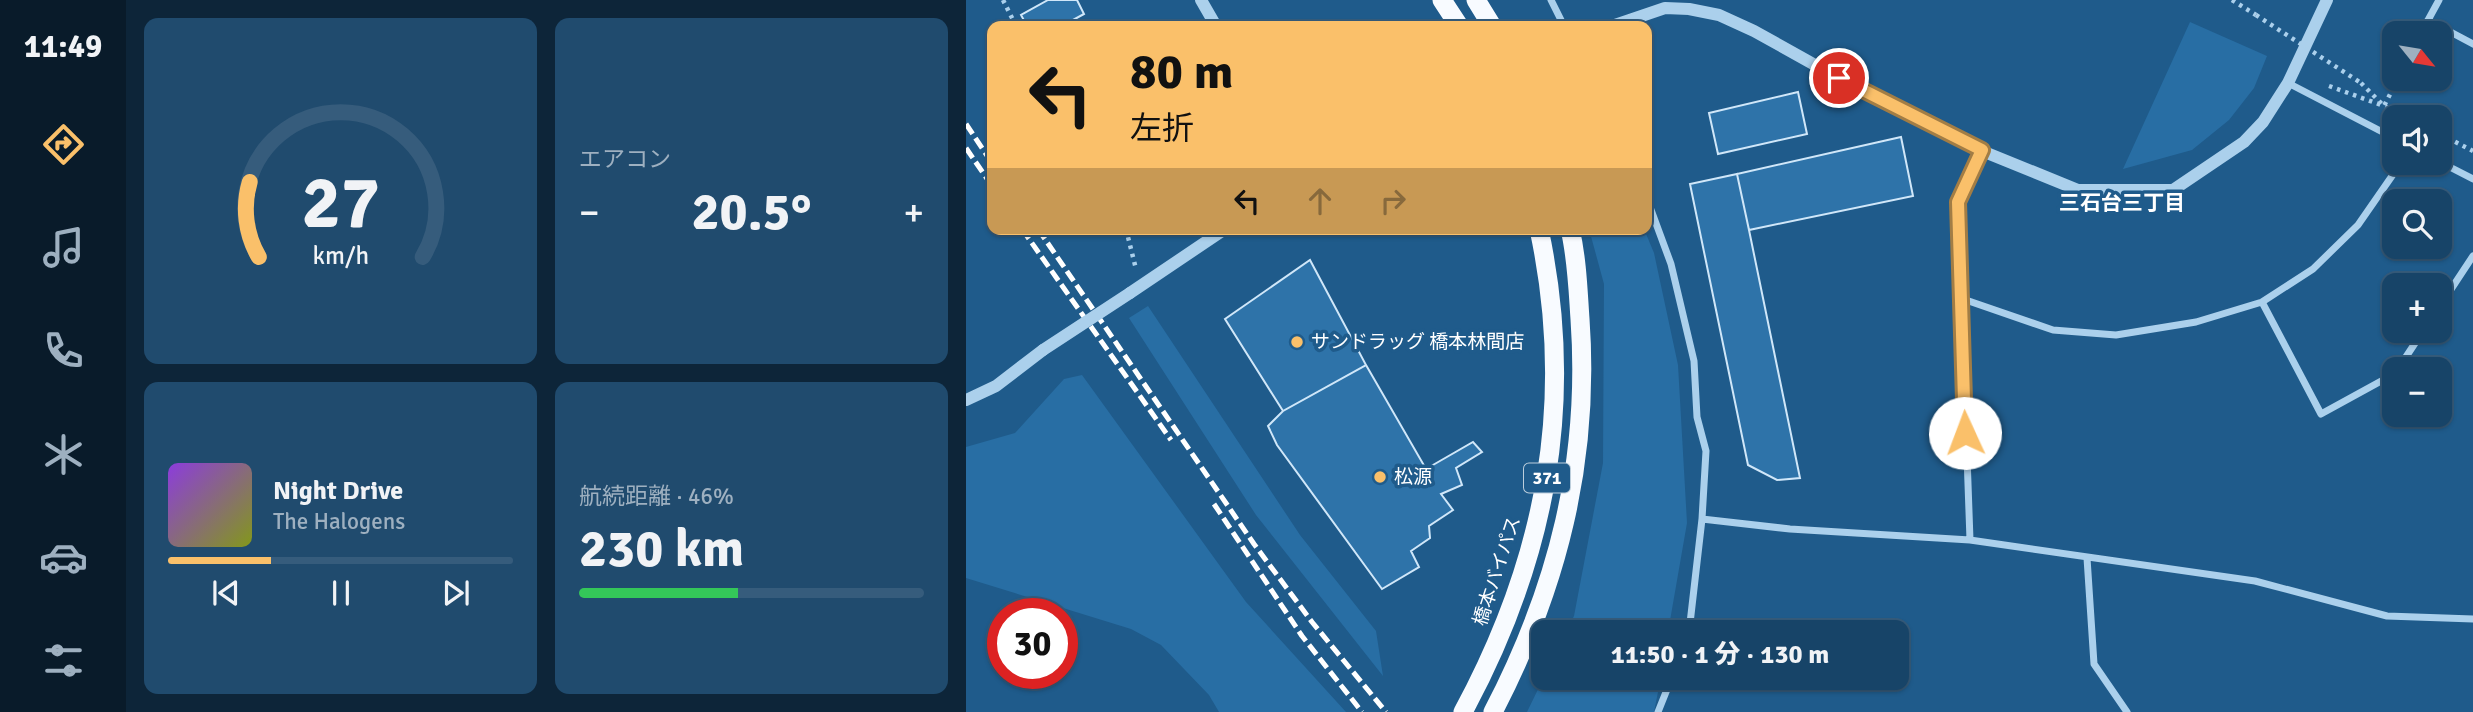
<!DOCTYPE html>
<html lang="ja">
<meta charset="utf-8">
<style>
body{margin:0;font-family:Signika,"Noto Sans JP",sans-serif;background:#204b6e;color:#f1f3f6;height:100vh;display:flex;flex-direction:column;font-size:26px;white-space:nowrap}
*{box-sizing:border-box;margin:0}
p{font-size:23px;color:#9eb0c0}
.icon{flex:none;width:38px;height:38px;fill:none;stroke:currentColor;stroke-width:2;stroke-linecap:round;stroke-linejoin:round}
.map{position:relative;flex:1;overflow:hidden}
.details{display:flex;flex-direction:column;gap:18px;padding:18px;background:#0d2539;width:840px}
.details>*{flex:none}
.top-card{position:absolute;left:21px;top:21px;width:665px;height:214px;border-radius:14px;box-shadow:0 2px 5px #0004,0 0 0 2px #365c7c;background:#fac06a;color:#111;overflow:hidden}
.needle{width:46px;rotate:120deg}
.buttons{position:absolute;left:1416px;top:21px;display:grid;gap:14px}
.buttons a{display:grid;place-items:center;width:70px;height:70px;border-radius:14px;background:#174468;box-shadow:0 2px 5px #0004,0 0 0 2px #365c7c;font-size:35px}
.speed{position:absolute;left:21px;top:598px;display:flex;gap:14px;font-size:35px;font-weight:700;text-align:center}
.speed>*{display:grid;place-content:center;width:91px;height:91px;border-radius:50%;background:#174468;box-shadow:0 2px 5px #0004,0 0 0 2px #365c7c;line-height:1}
.speed .limit{border:10px solid #d22;background:#fff;color:#111}
.pin{position:absolute;display:grid;place-items:center;width:60px;height:60px;color:#fff;margin:-30px;border:4px solid #fff;border-radius:50%;box-shadow:0 2px 7px #0007}
.me{position:absolute;width:77px;margin:-38px;rotate:358deg;stroke-linejoin:round;filter:drop-shadow(0 0 5px #0008)}
.turn{display:flex;align-items:center;gap:24px;height:147px;padding:0 28px;font-size:32px}
.turn .icon{width:91px;height:91px;stroke-width:2.5}
.turn b{display:block;font-size:49px;line-height:60px}
.lanes{display:flex;align-items:center;height:66px;padding:0 28px;background:#0003;justify-content:center;gap:35px;direction:ltr}
.lanes .off{opacity:.35}
.big{font-size:52px;font-weight:800;line-height:1.1}
.details .card{flex:1;display:flex;flex-direction:column;justify-content:center;gap:10px;min-width:0;padding:0 24px;border-radius:14px;background:#204b6e}
.details .dial{align-items:center;gap:0}
.dial svg{height:182px;overflow:visible;fill:none;stroke:#365c7c;stroke-width:7;stroke-linecap:round;text-anchor:middle}
.dial text{fill:#f1f3f6;stroke:none}
.song{display:flex;align-items:center;gap:21px}
.cover{width:84px;height:84px;border-radius:10px;background:linear-gradient(135deg,hsl(270 70% 55%),hsl(70 70% 35%))}
.played{height:7px;border-radius:4px;background:linear-gradient(90deg,#fac06a 30%,#365c7c 30%)}
.keys{display:flex;justify-content:space-around;direction:ltr}
.heat{display:flex;justify-content:space-between;align-items:center;font-size:38px;direction:ltr}
.charge{height:10px;border-radius:5px;background:linear-gradient(90deg,#34c759 46%,#365c7c 0)}
.details .tiles{flex:1;display:grid;gap:18px;grid-template-columns:repeat(2,1fr)}
.trip{position:absolute;left:565px;top:620px;width:378px;height:70px;border-radius:14px;background:#174468;box-shadow:0 2px 5px #0004,0 0 0 2px #365c7c;font-weight:800;line-height:70px;text-align:center}
main{display:flex;flex:1;min-height:0}
.menu{display:flex;flex-direction:column;width:126px;justify-content:space-around;align-items:center;background:#091b2a;color:#9eb0c0}
.menu .icon{width:49px;height:49px}
.menu .active{color:#fac06a}
.menu b{font-size:32px;color:#f1f3f6}
.map>svg:first-child{display:block}
</style>
<main>
<nav class="menu">
<b>11:49</b>
<svg class="icon active" aria-label="directions" viewBox="0 0 24 24"><path d="M12 3l9 9-9 9-9-9zM9 14v-3h6M13 9l2 2-2 2"/></svg>
<svg class="icon" aria-label="music" viewBox="0 0 24 24"><path d="M9 18V5l10-2v13"/><circle cx="6" cy="18" r="3"/><circle cx="16" cy="16" r="3"/></svg>
<svg class="icon" aria-label="phone" viewBox="0 0 24 24"><path d="M5 4h4l2 5-3 2q2 4 5 5l2-3 5 2v4C11 20 4 13 5 4z"/></svg>
<svg class="icon" aria-label="climate" viewBox="0 0 24 24"><path d="M12 3v18M4 7l16 10M4 17L20 7"/></svg>
<svg class="icon" aria-label="car" viewBox="0 0 24 24"><path d="M5 17H2v-5l4-1 3-4h7l3 4 3 1v5h-3M9 17h6M6 11h13"/><circle cx="7" cy="17" r="2"/><circle cx="17" cy="17" r="2"/></svg>
<svg class="icon" aria-label="filters" viewBox="0 0 24 24"><path d="M4 7h16M4 17h16"/><circle cx="9" cy="7" r="2"/><circle cx="15" cy="17" r="2"/></svg>
</nav>
<section class="details">
<div class="tiles">
<div class="card dial"><svg viewBox="0 0 100 80">
<path d="M14 69A42 42 0 1 1 86 69"/>
<path d="M14 69A42 42 0 0 1 10 36" stroke="#fac06a"/>
<text x="50" y="56" font-size="32" font-weight="700">27</text>
<text x="50" y="72" font-size="11">km/h</text>
</svg></div>
<div class="card"><p>エアコン</p>
<div class="heat"><a>−</a><b class="big">20.5°</b><a>+</a></div>
</div>
<div class="card">
<div class="song"><i class="cover"></i><div><b>Night Drive</b><p>The Halogens</p></div></div>
<div class="played"></div>
<div class="keys"><svg class="icon" aria-label="previous" viewBox="0 0 24 24"><path d="M18 5L8 12l10 7zM5 5v14"/></svg><svg class="icon" aria-label="pause" viewBox="0 0 24 24"><path d="M8 5v14M16 5v14"/></svg><svg class="icon" aria-label="next" viewBox="0 0 24 24"><path d="M6 5l10 7-10 7zM19 5v14"/></svg></div>
</div>
<div class="card"><p>航続距離 · 46%</p><b class="big">230 km</b><div class="charge"></div></div>
</div>
</section>
<div class="map">
<svg width="1507" height="712" viewBox="0 0 1507 712">
<rect width="100%" height="100%" fill="#1f5b8b"/>
<path fill="#286ea4" d="M1224,22L1301,56L1288,88L1263,120L1226,150L1157,169Z
M623,229H678L688,253L712,365L721,523L702,632H600L608,616L637,463L638,284Z
M182,306L334,535L410,631L417,676L290,515L163,318Z
M116,375L280,602L380,712H253L243,695L195,645L165,629L0,578V447L49,433L98,379Z
M578,677H695L688,712H561Z"/>
<path fill="#2e73a9" stroke="#d0e7f9" stroke-width="2" d="M82,0H111L118,14L96,26H61L55,15Z
M832,92L841,134L752,154L743,113Z
M935,137L947,196L783,230L771,174Z
M771,174L783,230L834,478L811,480L782,465L724,184Z
M344,260L400,365L317,411L259,319Z
M400,365L460,469L507,442L516,452L490,468L496,485L475,494L487,510L463,526L464,538L445,551L453,567L416,589L311,445L302,426L317,411Z"/>
<g fill="none" stroke-linecap="round" stroke-linejoin="round">
<path stroke="#abd0ec" stroke-width="4.5" stroke-dasharray="3.5 5" stroke-linecap="butt" d="M37,0L50,26
M1266,0L1290,15
M1395,83L1418,106L1441,117
M1363,86L1418,106L1432,79
M1474,134L1507,151
M160,229L170,269"/>
<path stroke="#abd0ec" stroke-width="7" d="M585,0L598,26
M1462,20L1507,44
M1455,33L1473,0
M1322,83L1428,138
M1474,162L1507,179
M681,199L705,264L728,361L731,417L740,451L736,519L723,632
M994,298L1087,330L1150,335L1230,322L1296,302L1347,269L1392,225L1435,163
M1296,302L1355,414L1428,374
M1474,306L1507,256
M1432,369L1457,331
M736,519L824,529L1004,540L1289,581L1421,616L1507,619
M1004,540L992,202L1016,151
M1121,558L1128,664L1161,712
M692,712L706,677"/>
<path stroke="#abd0ec" stroke-width="12" d="M235,0L250,26
M646,26L699,8L723,9L753,15L788,31L910,99L1016,151L1112,190H1207L1278,142L1297,122L1322,83L1361,0
M164,293L259,229
M0,400L30,386L77,350"/>
<path stroke="#f8fbff" stroke-width="19" d="M476,0L493,26
M510,0L526,26
M497,712C580,558 610,402 573,229
M527,712C592,587 624,460 614,319C612,290 611,258 604,229"/>
<path stroke="#fff" stroke-width="5" stroke-dasharray="12 5" stroke-linecap="butt" d="M0,124L26,163
M0,148L26,186
M56,229L205,440
M72,229L288,544L346,622L420,712
M248,504L336,636L396,712"/>
<path stroke="#abd0ec" stroke-width="4.5" stroke-dasharray="3.5 5" stroke-linecap="butt" d="M1290,15L1395,83"/>
<path stroke="#abd0ec" stroke-width="12" d="M77,350L164,293"/>
</g>
<g fill="none" stroke-linecap="round" stroke-linejoin="round">
<defs>
<path id="route" d="M873,78L1016,150L992,202L999,433"/>
</defs>
<use href="#route" stroke="#a27d45" stroke-width="18"/>
<use href="#route" stroke="#fac06a" stroke-width="12"/>
</g>
<g fill="#fac06a" stroke="#1f5b8b" stroke-width="2.5">
<circle cx="331" cy="342" r="7"/>
<circle cx="414" cy="477" r="7"/>
</g>
<g text-anchor="middle" dominant-baseline="central" stroke-width="7" stroke-linejoin="round" paint-order="stroke">
<rect fill="#1f5b8b" stroke="#bccedc" stroke-width="2" x="558" y="463.5" width="46" height="29" rx="5"/>
<g font-size="18" font-weight="bold" fill="#fff">
<text x="581" y="478">371</text>
</g>
<g font-size="19" fill="#fff" stroke="#1f5b8b" text-anchor="start">
<text x="345" y="342">サンドラッグ 橋本林間店</text>
<text x="428" y="477">松源</text>
</g>
<g font-size="19" fill="#fff" stroke="#1f5b8b">
<text transform="translate(531 571) rotate(-72)">橋本バイパス</text>
</g>
<g font-size="21" font-weight="bold" fill="#fff" stroke="#1f5b8b">
<text x="1156" y="203">三石台三丁目</text>
</g>
</g>
</svg>
<div class="buttons">
<a><svg class="needle" viewBox="-14 -14 28 28"><path d="M0-13l5 13h-10z" fill="#e53935"/><path d="M0 13l5-13h-10z" fill="#9eb0c0"/></svg></a>
<a><svg class="icon" aria-label="sound" viewBox="0 0 24 24"><path d="M4 9h4l5-4v14l-5-4H4zM17 9q2 3 0 6"/></svg></a>
<a><svg class="icon" aria-label="search" viewBox="0 0 24 24"><circle cx="10" cy="10" r="6"/><path d="M15 15l6 6"/></svg></a>
<a>+</a>
<a>−</a>
</div>
<div class="speed"><div class="limit">30</div></div>
<div class="pin" style="left:873px;top:78px;background:#d93025"><svg class="icon" aria-label="arrive" viewBox="0 0 24 24"><path d="M6 21V4h12l-3 4 3 4H6"/></svg></div>
<svg class="me" style="left:999px;top:433px" viewBox="-20 -20 40 40"><circle r="19" fill="#fff"/><path d="M0-13L10 11 0 6-10 11z" fill="#fac06a"/></svg>
<div class="trip">11:50 · 1 分 · 130 m</div>
<div class="top-card">
<div class="turn"><svg class="icon" aria-label="left" viewBox="0 0 24 24"><path d="M17 20v-9H6M10 6l-5 5 5 5"/></svg><div><b>80 m</b>左折</div></div>
<div class="lanes"><svg class="icon" aria-label="left" viewBox="0 0 24 24"><path d="M17 20v-9H6M10 6l-5 5 5 5"/></svg><svg class="icon off" aria-label="ahead" viewBox="0 0 24 24"><path d="M12 20V5M6 11l6-6 6 6"/></svg><svg class="icon off" aria-label="right" viewBox="0 0 24 24"><path d="M7 20v-9h11M14 6l5 5-5 5"/></svg></div>
</div>
</div>
</main>
